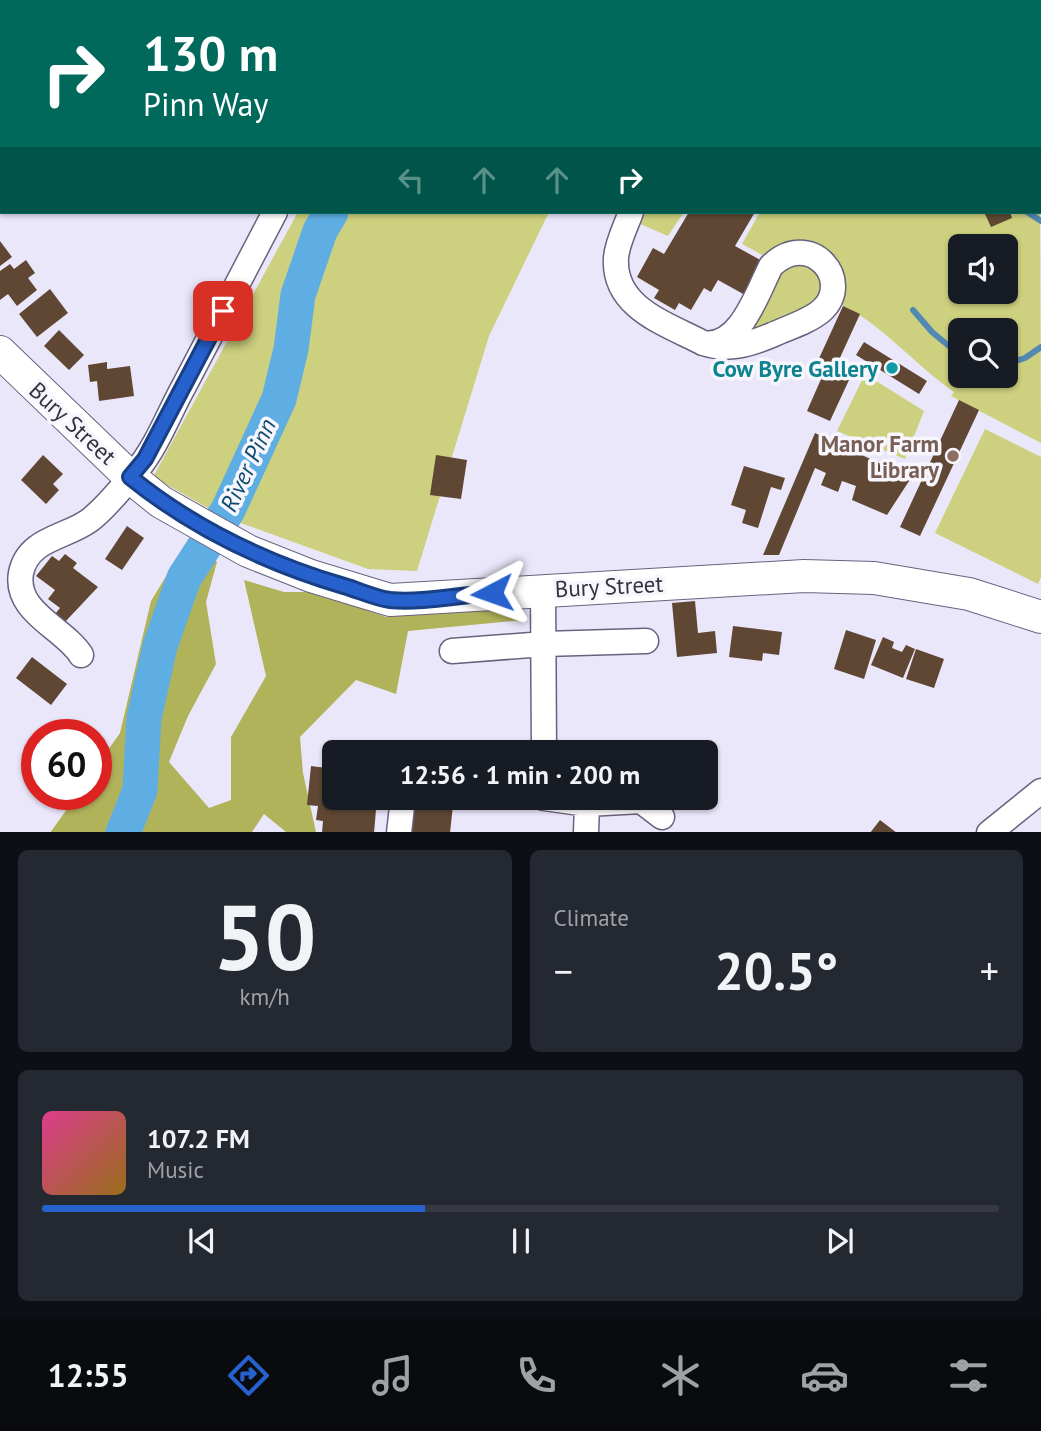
<!DOCTYPE html>
<meta charset="utf-8">
<style>
body{margin:0;font-family:"PT Sans",sans-serif;background:#242831;color:#f1f3f6;height:100vh;display:flex;flex-direction:column;font-size:26px;white-space:nowrap}
*{box-sizing:border-box;margin:0}
p{font-size:23px;color:#9ea1a6}
.icon{flex:none;width:38px;height:38px;fill:none;stroke:currentColor;stroke-width:2;stroke-linecap:round;stroke-linejoin:round}
.map{position:relative;height:832px;overflow:hidden}
.side{display:flex;flex-direction:column;gap:18px;padding:18px;background:#0d0f14;flex:1}
.side>*{flex:none}
.banner{position:absolute;left:0px;top:0px;width:1041px;height:214px;box-shadow:0 2px 5px #0004;background:#00695c;color:#fff;overflow:hidden}
.buttons{position:absolute;left:948px;top:234px;display:grid;gap:14px}
.buttons a{display:grid;place-items:center;width:70px;height:70px;border-radius:10px;background:#171b24;box-shadow:0 2px 5px #0004;font-size:35px}
.speed{position:absolute;left:21px;top:719px;display:flex;gap:14px;font-size:35px;font-weight:700;text-align:center}
.speed>*{display:grid;place-content:center;width:91px;height:91px;border-radius:50%;background:#171b24;box-shadow:0 2px 5px #0004;line-height:1}
.speed .limit{border:10px solid #d22;background:#fff;color:#111}
.pin{position:absolute;display:grid;place-items:center;width:60px;height:60px;color:#fff;margin:-30px;border-radius:14px;box-shadow:0 4px 10px #0006}
.me{position:absolute;width:77px;margin:-38px;rotate:266deg;stroke-linejoin:round;filter:drop-shadow(0 0 5px #0008)}
.turn{display:flex;align-items:center;gap:24px;height:147px;padding:0 28px;font-size:32px}
.turn .icon{width:91px;height:91px;stroke-width:2.5}
.turn b{display:block;font-size:49px;line-height:60px}
.lanes{display:flex;align-items:center;height:66px;padding:0 28px;background:#0003;justify-content:center;gap:35px;direction:ltr}
.lanes .off{opacity:.35}
.big{font-size:52px;font-weight:700;line-height:1.1}
.side .tile{flex:1;display:flex;flex-direction:column;justify-content:center;gap:10px;min-width:0;padding:0 24px;border-radius:10px;background:#242831}
.side .dial{align-items:center;gap:0}
.dial b{font-size:91px;line-height:1}
.song{display:flex;align-items:center;gap:21px}
.cover{width:84px;height:84px;border-radius:10px;background:linear-gradient(135deg,hsl(330 70% 55%),hsl(40 70% 35%))}
.played{height:7px;border-radius:4px;background:linear-gradient(90deg,#2761ce 40%,#363941 40%)}
.keys{display:flex;justify-content:space-around;direction:ltr}
.heat{display:flex;justify-content:space-between;align-items:center;font-size:38px;direction:ltr}
.side .tiles{flex:1;display:grid;gap:18px;grid-template-columns:1fr 1fr}
.tile:last-child{grid-column:span 2}
.trip{position:absolute;left:322px;top:740px;width:396px;height:70px;border-radius:10px;background:#171b24;box-shadow:0 2px 5px #0004;font-weight:700;line-height:70px;text-align:center}
.tabs{display:flex;height:112px;justify-content:space-around;align-items:center;background:#090b0e;color:#9ea1a6}
.tabs .icon{width:49px;height:49px}
.tabs .selected{color:#2761ce}
.tabs b{font-size:32px;color:#f1f3f6}
.map>svg:first-child{display:block}
</style>
<div class="map">
<svg width="1041" height="833" viewBox="0 0 1041 833">
<rect width="100%" height="100%" fill="#ebe7fb"/>
<path fill="#cdd07e" fill-rule="evenodd" d="M467,0H947L948,2H464Z
M1040,180L1041,443L951,396L954,392C917,367 882,324 843,306C843,299 846,291 845,284C841,257 815,236 788,242C780,244 771,252 764,256L742,244L760,212H1040ZM961,247H1006V292H961ZM961,331H1006V376H961Z
M298,212H322L313,227L291,291L284,345L272,395L217,513L153,477Z
M331,212H549L489,336L417,571L368,569L224,517L279,399L291,349L298,295L320,231Z
M642,212H684L668,236L638,223Z
M784,261L822,270V301L748,332Z
M865,374L924,411L905,459L837,431Z
M985,429L1041,457V577L1038,584L935,533Z"/>
<path fill="#b1b35b" d="M188,540L217,562L206,602L216,664L188,716L169,762L209,808L231,800V737L266,676L244,580L284,592H312L386,617L511,600L524,620L408,631L396,694L356,680L300,737L303,773L316,832H286L264,814L252,832L50,833L77,795L96,794V767L120,733L151,601Z"/>
<g fill="none" stroke-linecap="round" stroke-linejoin="round">
<path stroke="#5289b2" stroke-width="6" d="M1027,212L1041,221
M913,310L932,332L961,356
M1006,364L1025,358L1041,347"/>
<path stroke="#5eaee4" stroke-width="35" d="M123,833L140,790L144,718L160,646L184,578L228,510L279,399L291,349L298,295L320,231L331,212"/>
</g>
<path fill="#5f4733" d="M689,212H755L735,246L764,262L745,295L718,280L711,292L704,288L691,310L679,303L675,310L654,298L659,290L637,277L653,248L664,254Z
M991,212H1010L1012,218L991,227L985,214Z
M0,241L12,257L0,266Z
M26,260L35,273L28,278L37,290L17,306L8,294L0,300V271L10,264L14,269Z
M50,289L68,313L37,337L19,314Z
M843,306L860,314L833,373L849,380L830,421L807,411L825,370L816,365Z
M59,330L84,355L69,370L44,346Z
M864,342L927,381L919,394L856,355Z
M107,362V369L130,366L134,396L99,401L97,381L90,382L88,365Z
M959,400L979,410L920,536L900,527Z
M815,433L911,478L887,515L852,500L856,486L842,481L838,492L821,485L826,473L815,468L779,555H763Z
M43,455L63,474L53,484L59,490L46,504L21,480Z
M436,455L467,460L461,499L430,495Z
M744,466L785,478L781,490L771,487L758,528L742,523L746,510L731,505Z
M127,526L144,538L122,570L105,559Z
M65,554L77,563L73,568L98,587L65,622L55,614L60,608L48,599L55,590L36,576L52,556L59,561Z
M695,601L698,633L715,631L717,653L677,657L672,603Z
M733,626L782,632L779,655L763,653L762,661L729,657Z
M846,630L876,640L864,679L834,669Z
M883,637L894,642L892,648L902,652L906,645L915,649L903,678L871,665Z
M916,649L944,659L934,688L906,679Z
M32,657L67,684L51,705L16,678Z
M311,766L334,769V798H377L374,833H322L323,821L316,820L318,806L307,805Z
M426,798L453,805L450,833H401L406,799Z
M880,820L897,833H870Z"/>
<g fill="none" stroke-linecap="round" stroke-linejoin="round">
<defs>
<path id="minor" d="M387,0L389,2
M605,0L606,2
M3,2L5,0
M429,2L432,0
M631,212C626,226 617,243 616,258C613,308 667,324 703,343C728,351 748,345 772,335C787,328 808,322 821,311C855,281 810,228 771,266C757,293 740,349 703,343
M543,590L544,752
M452,651L544,644L646,641
M81,655C64,628 14,612 21,573C28,538 66,538 90,520C107,507 123,486 137,470C157,446 169,413 184,386C214,328 245,270 275,212
M544,798L587,804L586,833
M587,804L641,801L662,817
M399,833L403,798
M989,833L1041,791"/>
<path id="major" d="M0,352L130,477L161,502L248,551L311,576L390,600L804,576L874,578L969,594L1041,617"/>
</defs>
<use href="#minor" stroke="#69627f" stroke-width="27"/>
<use href="#major" stroke="#69627f" stroke-width="34"/>
<use href="#minor" stroke="#fff" stroke-width="24"/>
<use href="#major" stroke="#fff" stroke-width="32"/>
</g>
<g fill="none" stroke-linecap="round" stroke-linejoin="round">
<defs>
<path id="route" d="M223,311L145,459L130,477C193,528 266,563 344,586C358,590 375,598 390,600C422,603 459,595 492,593"/>
</defs>
<use href="#route" stroke="#193f86" stroke-width="18"/>
<use href="#route" stroke="#2761ce" stroke-width="12"/>
</g>
<circle fill="#0f9aa8" stroke="#f7f6fd" stroke-width="2.5" cx="892" cy="368" r="7"/>
<circle fill="#8d6e63" stroke="#f7f6fd" stroke-width="2.5" cx="953" cy="456" r="7"/>
<g text-anchor="middle" dominant-baseline="central" stroke-width="7" stroke-linejoin="round" paint-order="stroke">
<g font-size="23" font-weight="bold" fill="#0d838f" stroke="#f7f6fd" text-anchor="end">
<text x="878" y="368">Cow Byre Gallery</text>
</g>
<g font-size="23" fill="#35323f" stroke="#f7f6fd">
<text transform="translate(73 423) rotate(43)">Bury Street</text>
<text transform="translate(609 586) rotate(-3)">Bury Street</text>
</g>
<g font-size="23" font-weight="bold" fill="#785e54" stroke="#f7f6fd" text-anchor="end">
<text x="939" y="443">Manor Farm<tspan x="939" dy="26">Library</tspan></text>
</g>
<g font-size="24" font-style="italic" fill="#0d4c70" stroke="#f7f6fd">
<text transform="translate(248 465) rotate(-65)">River Pinn</text>
</g>
</g>
</svg>
<div class="buttons">
<a><svg class="icon" aria-label="sound" viewBox="0 0 24 24"><path d="M4 9h4l5-4v14l-5-4H4zM17 9q2 3 0 6"/></svg></a>
<a><svg class="icon" aria-label="search" viewBox="0 0 24 24"><circle cx="10" cy="10" r="6"/><path d="M15 15l6 6"/></svg></a>
</div>
<div class="speed"><div class="limit">60</div></div>
<div class="pin" style="left:223px;top:311px;background:#d93025"><svg class="icon" aria-label="arrive" viewBox="0 0 24 24"><path d="M6 21V4h12l-3 4 3 4H6"/></svg></div>
<svg class="me" style="left:492px;top:593px" viewBox="-20 -20 40 40"><path d="M0-17L14 15 0 8-14 15z" fill="#2761ce" stroke="#fff" stroke-width="4"/></svg>
<div class="trip">12:56 · 1 min · 200 m</div>
<div class="banner">
<div class="turn"><svg class="icon" aria-label="right" viewBox="0 0 24 24"><path d="M7 20v-9h11M14 6l5 5-5 5"/></svg><div><b>130 m</b>Pinn Way</div></div>
<div class="lanes"><svg class="icon off" aria-label="left" viewBox="0 0 24 24"><path d="M17 20v-9H6M10 6l-5 5 5 5"/></svg><svg class="icon off" aria-label="ahead" viewBox="0 0 24 24"><path d="M12 20V5M6 11l6-6 6 6"/></svg><svg class="icon off" aria-label="ahead" viewBox="0 0 24 24"><path d="M12 20V5M6 11l6-6 6 6"/></svg><svg class="icon" aria-label="right" viewBox="0 0 24 24"><path d="M7 20v-9h11M14 6l5 5-5 5"/></svg></div>
</div>
</div>
<section class="side">
<div class="tiles">
<div class="tile dial"><b>50</b><p>km/h</p></div>
<div class="tile"><p>Climate</p>
<div class="heat"><a>−</a><b class="big">20.5°</b><a>+</a></div>
</div>
<div class="tile">
<div class="song"><i class="cover"></i><div><b>107.2 FM</b><p>Music</p></div></div>
<div class="played"></div>
<div class="keys"><svg class="icon" aria-label="previous" viewBox="0 0 24 24"><path d="M18 5L8 12l10 7zM5 5v14"/></svg><svg class="icon" aria-label="pause" viewBox="0 0 24 24"><path d="M8 5v14M16 5v14"/></svg><svg class="icon" aria-label="next" viewBox="0 0 24 24"><path d="M6 5l10 7-10 7zM19 5v14"/></svg></div>
</div>
</div>
</section>
<nav class="tabs">
<b>12:55</b>
<svg class="icon selected" aria-label="directions" viewBox="0 0 24 24"><path d="M12 3l9 9-9 9-9-9zM9 14v-3h6M13 9l2 2-2 2"/></svg>
<svg class="icon" aria-label="music" viewBox="0 0 24 24"><path d="M9 18V5l10-2v13"/><circle cx="6" cy="18" r="3"/><circle cx="16" cy="16" r="3"/></svg>
<svg class="icon" aria-label="phone" viewBox="0 0 24 24"><path d="M5 4h4l2 5-3 2q2 4 5 5l2-3 5 2v4C11 20 4 13 5 4z"/></svg>
<svg class="icon" aria-label="climate" viewBox="0 0 24 24"><path d="M12 3v18M4 7l16 10M4 17L20 7"/></svg>
<svg class="icon" aria-label="car" viewBox="0 0 24 24"><path d="M5 17H2v-5l4-1 3-4h7l3 4 3 1v5h-3M9 17h6M6 11h13"/><circle cx="7" cy="17" r="2"/><circle cx="17" cy="17" r="2"/></svg>
<svg class="icon" aria-label="filters" viewBox="0 0 24 24"><path d="M4 7h16M4 17h16"/><circle cx="9" cy="7" r="2"/><circle cx="15" cy="17" r="2"/></svg>
</nav>
